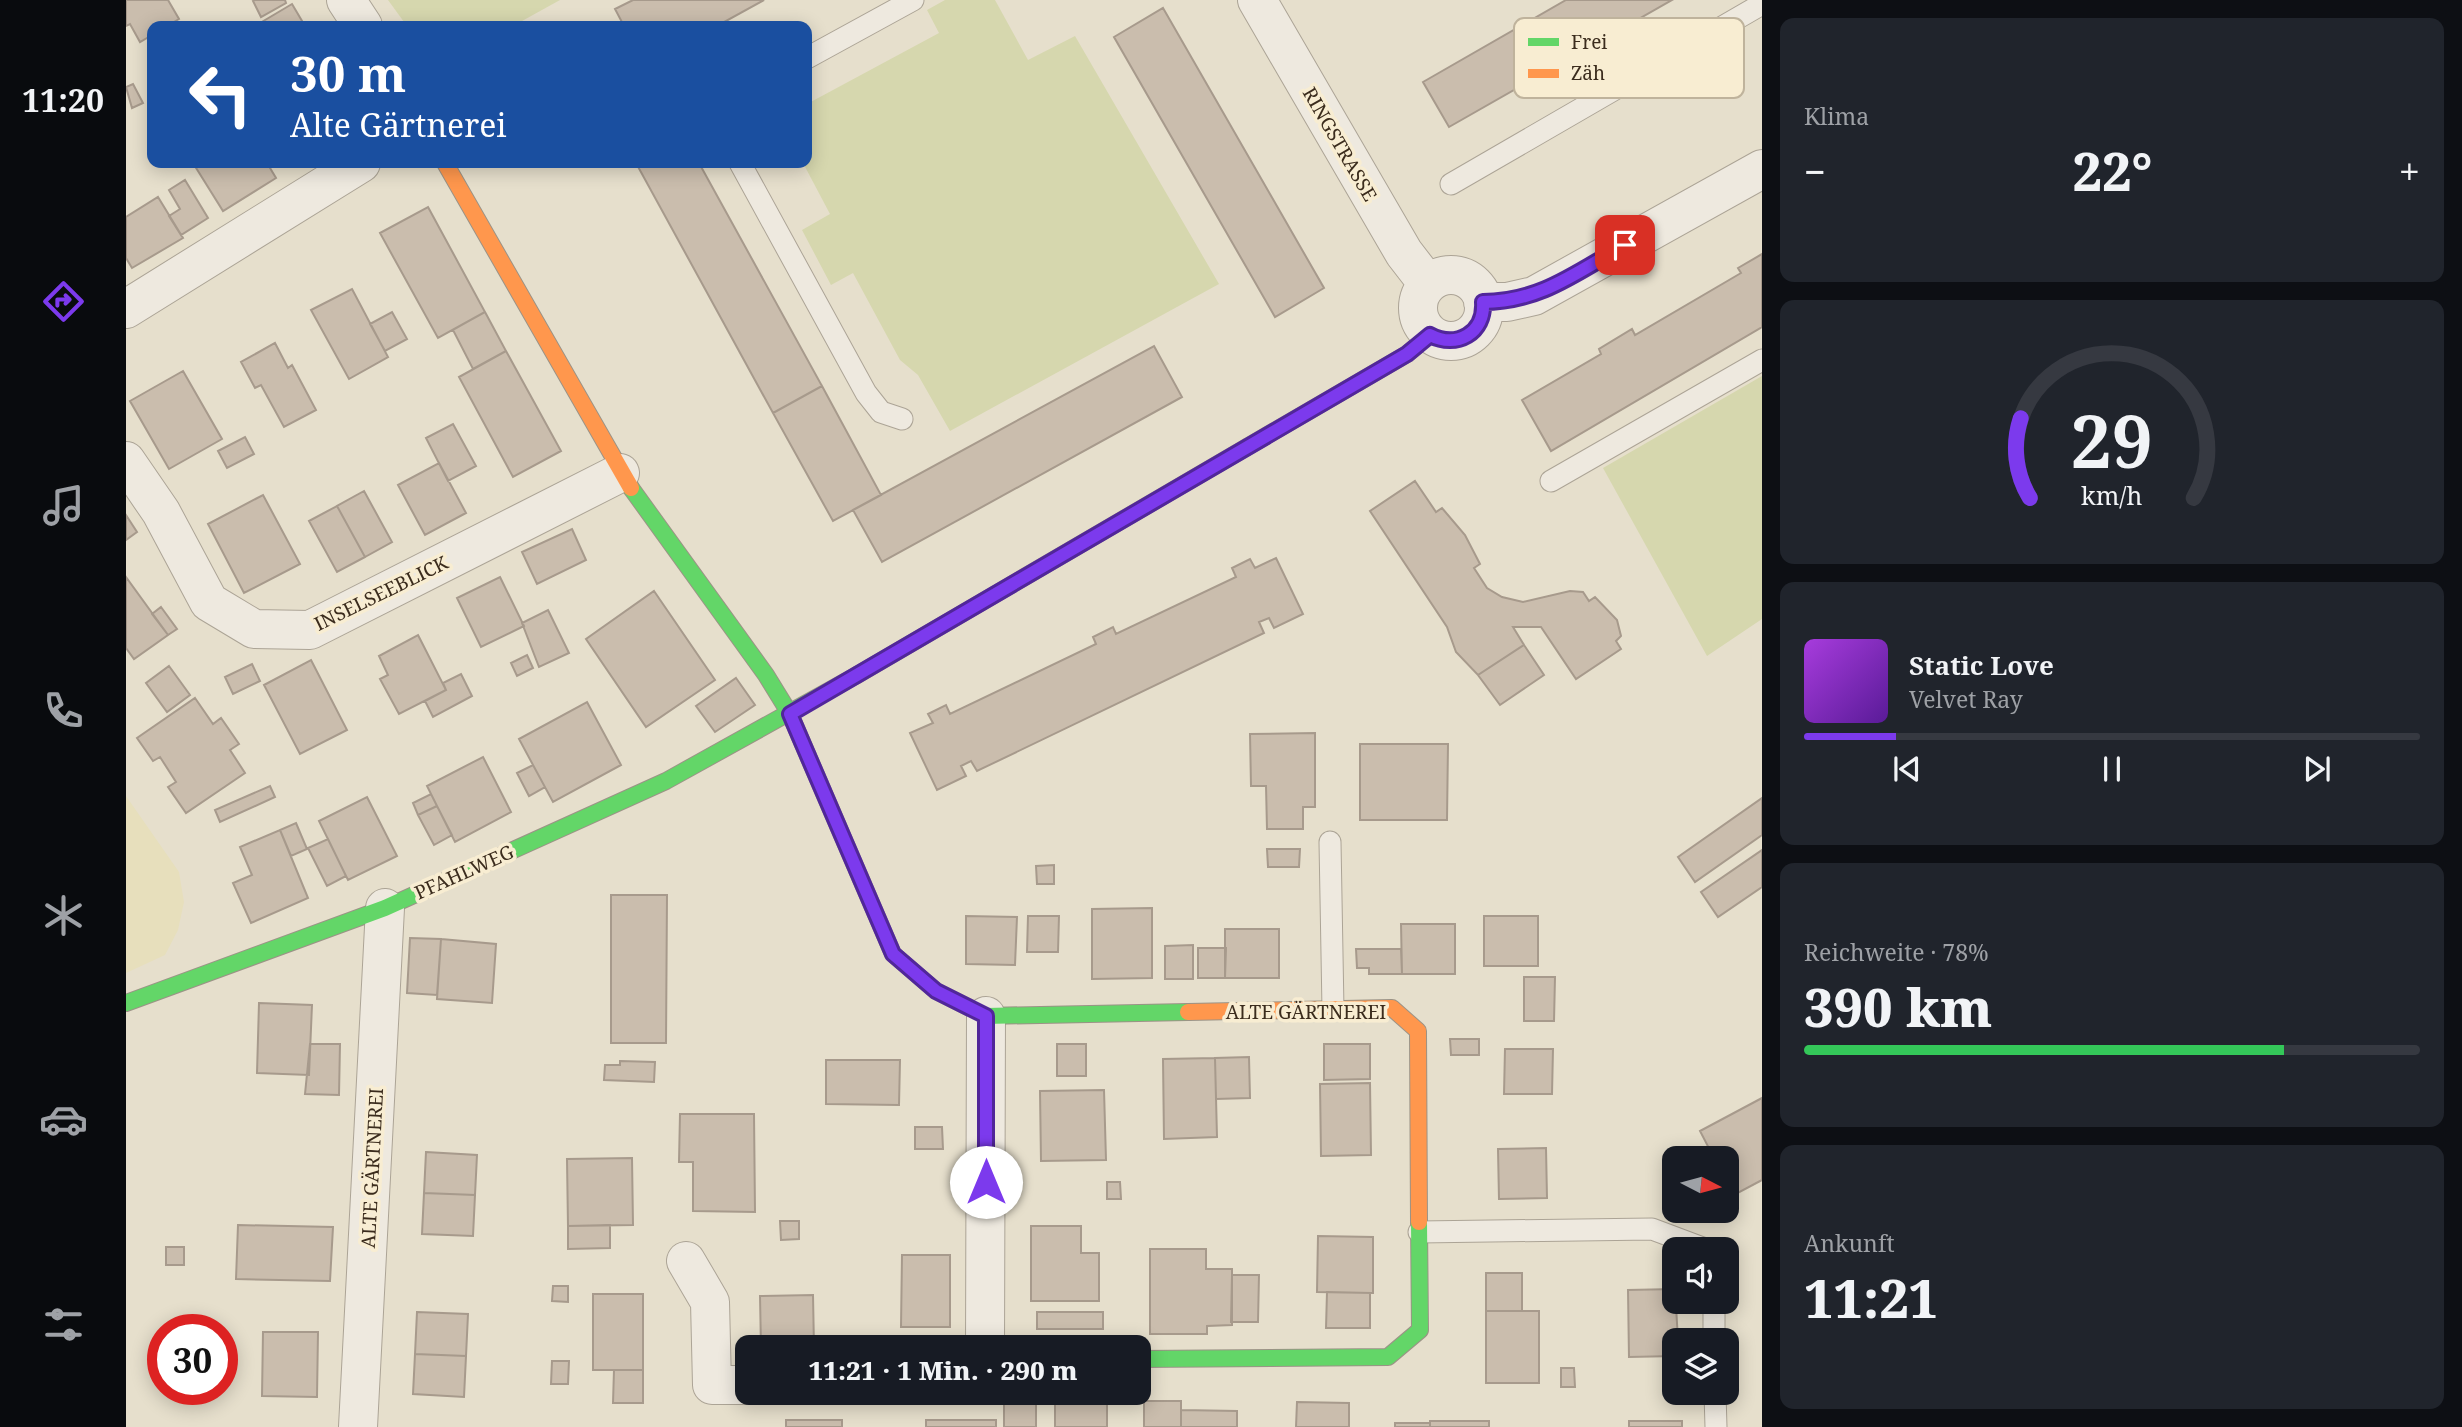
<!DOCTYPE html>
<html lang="de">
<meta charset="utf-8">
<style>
body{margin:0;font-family:"Noto Serif",serif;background:#20242c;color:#f1f3f6;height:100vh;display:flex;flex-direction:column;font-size:26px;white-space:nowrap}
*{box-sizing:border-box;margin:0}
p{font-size:23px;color:#9ea1a6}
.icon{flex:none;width:38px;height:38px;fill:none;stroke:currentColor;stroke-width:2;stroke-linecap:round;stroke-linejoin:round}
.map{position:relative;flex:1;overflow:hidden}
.side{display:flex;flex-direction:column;gap:18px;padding:18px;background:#0d0f14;width:700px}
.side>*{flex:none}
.guide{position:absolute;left:21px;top:21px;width:665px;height:147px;border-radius:14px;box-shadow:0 4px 18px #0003;background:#1a4fa0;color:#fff;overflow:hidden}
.needle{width:46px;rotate:96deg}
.controls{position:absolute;left:1536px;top:1146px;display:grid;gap:14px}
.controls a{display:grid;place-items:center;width:77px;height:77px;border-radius:14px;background:#171b24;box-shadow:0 4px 18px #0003;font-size:35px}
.speed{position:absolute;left:21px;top:1314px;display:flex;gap:14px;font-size:35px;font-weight:700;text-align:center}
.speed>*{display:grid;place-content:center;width:91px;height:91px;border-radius:50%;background:#171b24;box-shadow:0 4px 18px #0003;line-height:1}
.speed .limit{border:10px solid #d22;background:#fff;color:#111}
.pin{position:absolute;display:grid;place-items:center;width:60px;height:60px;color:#fff;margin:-30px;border-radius:14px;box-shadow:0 4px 10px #0006}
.me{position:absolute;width:77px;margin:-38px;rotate:0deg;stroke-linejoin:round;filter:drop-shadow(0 0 5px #0008)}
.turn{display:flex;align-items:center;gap:24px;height:147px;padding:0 28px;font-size:32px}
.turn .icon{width:91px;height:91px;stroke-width:2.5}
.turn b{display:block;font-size:49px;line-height:60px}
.big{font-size:52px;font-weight:800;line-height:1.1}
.side .tile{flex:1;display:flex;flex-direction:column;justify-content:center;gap:10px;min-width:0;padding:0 24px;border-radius:14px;background:#20242c}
.side .dial{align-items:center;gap:0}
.dial svg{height:182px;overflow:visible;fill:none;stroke:#363941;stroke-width:7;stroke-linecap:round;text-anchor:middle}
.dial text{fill:#f1f3f6;stroke:none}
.song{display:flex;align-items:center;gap:21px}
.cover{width:84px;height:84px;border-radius:10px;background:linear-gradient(135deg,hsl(280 70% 55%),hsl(270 70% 35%))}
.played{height:7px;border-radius:4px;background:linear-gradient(90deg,#7c3aed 15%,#363941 15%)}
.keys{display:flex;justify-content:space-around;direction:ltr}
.heat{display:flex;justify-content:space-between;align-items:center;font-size:38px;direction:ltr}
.charge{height:10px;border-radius:5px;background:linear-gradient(90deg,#34c759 78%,#363941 0)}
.trip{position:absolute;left:609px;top:1335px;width:416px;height:70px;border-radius:14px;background:#171b24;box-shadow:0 4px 18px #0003;font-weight:800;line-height:70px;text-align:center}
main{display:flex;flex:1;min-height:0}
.tab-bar{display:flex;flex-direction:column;width:126px;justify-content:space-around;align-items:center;background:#090b0e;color:#9ea1a6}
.tab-bar .icon{width:49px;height:49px}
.tab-bar .current{color:#7c3aed}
.tab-bar b{font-size:32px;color:#f1f3f6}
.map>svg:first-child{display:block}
</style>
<main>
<nav class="tab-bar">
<b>11:20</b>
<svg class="icon current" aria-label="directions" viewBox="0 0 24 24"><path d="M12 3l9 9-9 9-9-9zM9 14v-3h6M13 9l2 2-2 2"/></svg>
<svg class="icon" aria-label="music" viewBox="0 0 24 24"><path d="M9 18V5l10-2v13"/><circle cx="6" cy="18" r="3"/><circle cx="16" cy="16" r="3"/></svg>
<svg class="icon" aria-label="phone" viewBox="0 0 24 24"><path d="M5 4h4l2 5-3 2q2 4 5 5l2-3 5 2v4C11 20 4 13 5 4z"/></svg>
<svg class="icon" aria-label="climate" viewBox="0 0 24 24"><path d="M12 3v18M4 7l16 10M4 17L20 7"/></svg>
<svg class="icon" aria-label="car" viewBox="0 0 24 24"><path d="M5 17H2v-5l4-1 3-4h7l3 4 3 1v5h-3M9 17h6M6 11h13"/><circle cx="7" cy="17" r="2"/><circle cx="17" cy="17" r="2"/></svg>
<svg class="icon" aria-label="filters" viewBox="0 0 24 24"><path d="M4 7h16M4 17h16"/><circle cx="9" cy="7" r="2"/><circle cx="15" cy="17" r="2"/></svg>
</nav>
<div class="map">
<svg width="1636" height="1427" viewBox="0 0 1636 1427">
<rect width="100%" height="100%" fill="#e6dfcc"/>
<path fill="#e7dfbc" d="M0,796L53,872L58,902L52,930L39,955L0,973Z"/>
<path fill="#d6d7ae" d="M262,0H434L387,26H281Z
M819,0H869L902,60L949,36L1093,284L824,431L792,375L774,360L727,273L705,285L676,230L704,214L677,163H681V104L813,33L801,10Z
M1636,376V619L1581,656L1477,468Z"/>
<path fill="#cabdad" stroke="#a79a8c" stroke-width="2" d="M0,0H42L53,19L41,26H26V35L14,42L4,24L0,26Z
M129,0H159L160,3L135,17L127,1Z
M507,0H638L591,26H498L489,9Z
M1440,0H1546L1323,127L1297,82Z
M166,4L179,26H129Z
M1037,8L1198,288L1149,317L988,37Z
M7,84L17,103L6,108L0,87Z
M67,163H141L150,178L97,211Z
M510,163H573L696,386L647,413Z
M59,180L82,218L55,235L43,216L54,209L43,190Z
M32,197L57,238L6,268L0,258V217Z
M302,207L359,312L312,338L254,233Z
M1636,254V327L1425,451L1396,400L1475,354L1473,349L1506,329L1509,335L1615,273L1612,268Z
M226,289L262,357L223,379L185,310Z
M266,312L281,339L259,351L244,324Z
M359,312L380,351L347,369L327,330Z
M149,343L162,368L166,365L190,410L158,427L135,385L129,388L115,362Z
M1028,346L1056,397L756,562L727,510Z
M380,351L435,451L387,477L333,377Z
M57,371L96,439L43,469L4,401Z
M696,386L755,495L707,521L647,413Z
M327,424L350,466L322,481L300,438Z
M119,437L128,454L101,468L92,451Z
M313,463L340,513L299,535L272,485Z
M1289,481L1310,512L1316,508L1339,535L1354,564L1348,568L1361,588L1376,597L1397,602L1444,591L1457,592L1463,601L1469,597L1491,620L1495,636L1490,641L1495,649L1450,679L1415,627H1387L1398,645L1352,675L1330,652L1321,627L1244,511Z
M238,491L266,542L239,557L211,506Z
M137,495L174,564L118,593L82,524Z
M211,506L239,557L211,572L183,521Z
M0,515L11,532L0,540Z
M446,529L460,560L411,584L396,552Z
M1150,558L1177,614L1148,628L1143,618L1133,622L1138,633L851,771L845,761L835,766L840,776L811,790L784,733L807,723L802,714L820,705L824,714L970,644L967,637L987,627L990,634L1110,577L1106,568L1124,559L1129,568Z
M0,577L42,635L8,659L0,648Z
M374,577L398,626L355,647L331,598Z
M528,591L589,680L520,727L460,639Z
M35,607L51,629L42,635L26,614Z
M422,610L443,653L413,667L396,623Z
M292,635L320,690L273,714L254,679L262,675L253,656Z
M1398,645L1418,675L1374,705L1352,675Z
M401,655L407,668L391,676L385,663Z
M185,660L221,730L174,754L138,685Z
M126,664L134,681L107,694L99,677Z
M43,666L64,695L41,712L20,683Z
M335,674L346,696L307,717L299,701L320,690L317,683Z
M610,678L629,705L589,732L570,706Z
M69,698L87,724L95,718L113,744L104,750L119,773L60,813L42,787L50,782L34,757L27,761L11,738Z
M461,702L495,765L427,802L393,739Z
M1189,733V807H1177V829H1141L1140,786H1125L1124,734Z
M1234,744H1322L1321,820H1234Z
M357,757L385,812L329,842L301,786Z
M407,765L419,787L403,796L391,773Z
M144,786L149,797L94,822L89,810Z
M305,794L311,806L292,815L287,803Z
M241,797L271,856L222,880L193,821Z
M1636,798V835L1569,882L1552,857Z
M311,806L326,835L308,845L292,815Z
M170,823L181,849L165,856L154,830Z
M154,830L182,898L125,923L107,883L126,875L114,847Z
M202,839L220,876L201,886L182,848Z
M1141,849H1174L1173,867H1142Z
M1636,850V887L1592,917L1575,892Z
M928,865V884H911L910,866Z
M485,895H541L540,1043H485Z
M1026,908V978L966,979V909Z
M840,916L891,917L889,965L840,964Z
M902,916H933L932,952H901Z
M1358,916H1412V966H1358Z
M1275,924H1329V974H1276Z
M1099,929H1153V978H1099Z
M284,938L315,939L311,995L281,993Z
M315,939L370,944L366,1003L311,999Z
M1067,945V979H1039V946Z
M1072,948H1100L1099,978H1072Z
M1230,949H1275L1276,974H1243V968H1231Z
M1398,977H1429L1428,1021H1398Z
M133,1003L186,1005L183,1075L131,1073Z
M1324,1039H1353V1055H1325Z
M184,1044H214L213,1095L179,1094Z
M931,1044H960V1076H931Z
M1198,1044H1244V1079L1198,1080Z
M1379,1049H1427L1426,1094H1378Z
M1123,1057L1124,1098L1090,1099L1089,1058Z
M1089,1058L1091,1137L1038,1139L1037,1059Z
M700,1060H774L773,1105L700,1104Z
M494,1061L529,1062L528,1082L478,1080L479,1065H494Z
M1244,1083L1245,1155L1195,1156L1194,1084Z
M978,1090L980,1160L915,1161L914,1091Z
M1636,1098V1180L1608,1195L1601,1183V1158H1588L1574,1131Z
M554,1114H628L629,1212L567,1211V1162H553Z
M789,1127H816L817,1149H789Z
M1420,1148L1421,1198L1373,1199L1372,1149Z
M300,1152L351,1155L349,1195L298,1193Z
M506,1158L507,1225L442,1226L441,1159Z
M981,1182H994L995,1199H981Z
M298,1193L349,1195L347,1236L296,1234Z
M654,1221H673V1239L655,1240Z
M112,1225L207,1227L204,1281L110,1279Z
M484,1225V1248L442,1249V1226Z
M905,1226H955V1253H973V1301H905Z
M1192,1236L1247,1237V1293L1191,1292Z
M40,1247H58V1265H40Z
M1024,1249H1080V1269H1106V1325L1081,1326V1334H1024Z
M776,1255H824V1327H775Z
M1360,1273H1396V1311H1360Z
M1106,1275H1133L1132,1322H1105Z
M427,1286H442V1302L426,1301Z
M1549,1289L1552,1340H1549V1356L1503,1357L1502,1290Z
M1201,1292L1244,1293V1328H1200Z
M467,1294H517V1370H467Z
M687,1295L688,1348H635L634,1296Z
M1360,1311H1413V1383H1360Z
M291,1312L342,1314L340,1356L289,1354Z
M911,1312H977V1329H911Z
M137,1332H192L191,1397L136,1396Z
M289,1354L340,1356L338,1397L287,1394Z
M426,1361H443L442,1384H425Z
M1435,1368H1448L1449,1387H1435Z
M488,1370H517V1403H487Z
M1018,1401H1055V1427H1018Z
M878,1402H910V1427H878Z
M1171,1402L1223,1403V1427H1170Z
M929,1403H981V1427H929Z
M1055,1410L1111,1411V1427H1055Z
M660,1420H716V1427H660Z
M800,1420H870V1427H800Z
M1304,1421H1363V1427H1304Z
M1503,1421H1556V1427H1503Z
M1269,1423H1304V1427H1269Z"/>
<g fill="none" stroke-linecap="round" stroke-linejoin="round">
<defs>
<path id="lane" d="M681,58L787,0
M614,163L740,393L755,412L776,419
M1325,184L1636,4
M1425,481L1636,360
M1204,842L1207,1010
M1293,1232L1526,1229L1582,1250
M1588,1302V1340
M1589,1393L1590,1427"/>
<path id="street" d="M220,0L237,26
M1131,0L1278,253L1302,284
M1292 308a33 33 0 1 1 66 0a33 33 0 1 1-66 0Z
M1357,302H1381L1408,296L1636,169
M0,309L235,163
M0,461L35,512L83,602L128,629L184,630L494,473
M560,1261L584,1302L586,1385H621
M859,1348L860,1016
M232,1427L259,908"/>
<path id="fast" d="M1121,447L1281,354L1304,335
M505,488L640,675L664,714L767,954L810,991L860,1016L1062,1012
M0,1003L259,908L540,781L731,675
M1013,1359L1262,1357L1294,1330L1293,1222"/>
<path id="slow" d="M319,163L505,488
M731,675L1121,447
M1062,1012L1266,1008L1292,1031L1293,1222"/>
</defs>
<use href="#lane" stroke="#aca496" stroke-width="23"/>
<use href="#street" stroke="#aca496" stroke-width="40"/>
<use href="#fast" stroke="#9b9386" stroke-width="18"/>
<use href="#slow" stroke="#9b9386" stroke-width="18"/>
<use href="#lane" stroke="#eee9df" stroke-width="21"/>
<use href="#street" stroke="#eee9df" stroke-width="38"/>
<use href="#fast" stroke="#63d668" stroke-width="16"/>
<use href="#slow" stroke="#ff974d" stroke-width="16"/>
</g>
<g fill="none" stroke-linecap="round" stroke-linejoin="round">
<defs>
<path id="route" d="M860,1182V1016L810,991L767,954L664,714L1281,354L1304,335C1331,349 1359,333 1357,302C1414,302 1451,272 1499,245"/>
</defs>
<use href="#route" stroke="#51269a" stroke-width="18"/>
<use href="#route" stroke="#7c3aed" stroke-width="12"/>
</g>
<g text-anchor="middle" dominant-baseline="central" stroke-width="7" stroke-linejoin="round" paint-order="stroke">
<g font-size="19" fill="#3b2c1d" stroke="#f8edd2">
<text transform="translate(1214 144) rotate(60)">RINGSTRASSE</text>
<text transform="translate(255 593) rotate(-26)">INSELSEEBLICK</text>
<text transform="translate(338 872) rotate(-24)">PFAHLWEG</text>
<text x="1180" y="1012">ALTE GÄRTNEREI</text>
<text transform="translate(246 1168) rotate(-87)">ALTE GÄRTNEREI</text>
</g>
</g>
<rect x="1388" y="18" width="230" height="80" rx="10" fill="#f8edd2" stroke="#bfb39c" stroke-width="2"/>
<rect x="1402" y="38" width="31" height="8" fill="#63d668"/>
<rect x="1402" y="69" width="31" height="9" fill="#ff974d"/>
<g font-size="19" fill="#3b2c1d">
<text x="1445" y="49">Frei</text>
<text x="1445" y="80">Zäh</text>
</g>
</svg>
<div class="controls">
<a><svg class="needle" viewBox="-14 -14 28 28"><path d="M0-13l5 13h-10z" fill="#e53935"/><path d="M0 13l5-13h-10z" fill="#9ea1a6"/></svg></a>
<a><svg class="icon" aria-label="sound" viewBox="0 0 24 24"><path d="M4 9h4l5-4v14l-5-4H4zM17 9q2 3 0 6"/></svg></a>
<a><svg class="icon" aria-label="layers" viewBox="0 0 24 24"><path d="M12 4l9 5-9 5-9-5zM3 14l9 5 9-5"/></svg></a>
</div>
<div class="speed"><div class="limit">30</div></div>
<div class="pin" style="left:1499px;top:245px;background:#d93025"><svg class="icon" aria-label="arrive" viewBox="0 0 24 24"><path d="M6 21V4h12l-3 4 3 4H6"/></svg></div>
<svg class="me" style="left:860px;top:1182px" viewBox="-20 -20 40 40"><circle r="19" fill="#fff"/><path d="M0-13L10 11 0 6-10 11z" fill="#7c3aed"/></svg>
<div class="trip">11:21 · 1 Min. · 290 m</div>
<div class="guide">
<div class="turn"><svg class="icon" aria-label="left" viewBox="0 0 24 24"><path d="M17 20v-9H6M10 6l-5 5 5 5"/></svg><div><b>30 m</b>Alte Gärtnerei</div></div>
</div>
</div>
<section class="side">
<div class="tile"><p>Klima</p>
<div class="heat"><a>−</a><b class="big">22°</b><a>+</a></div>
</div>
<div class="tile dial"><svg viewBox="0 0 100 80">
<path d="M14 69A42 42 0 1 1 86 69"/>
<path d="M14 69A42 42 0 0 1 10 34" stroke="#7c3aed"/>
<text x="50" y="56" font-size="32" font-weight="700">29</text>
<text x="50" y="72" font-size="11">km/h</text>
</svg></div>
<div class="tile">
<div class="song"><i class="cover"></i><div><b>Static Love</b><p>Velvet Ray</p></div></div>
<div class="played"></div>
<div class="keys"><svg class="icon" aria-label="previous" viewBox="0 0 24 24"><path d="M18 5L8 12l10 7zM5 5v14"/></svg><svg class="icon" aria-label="pause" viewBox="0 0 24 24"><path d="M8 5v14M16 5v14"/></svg><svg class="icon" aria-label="next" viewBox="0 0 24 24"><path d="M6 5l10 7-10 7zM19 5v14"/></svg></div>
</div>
<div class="tile"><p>Reichweite · 78%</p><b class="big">390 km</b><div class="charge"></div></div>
<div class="tile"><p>Ankunft</p><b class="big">11:21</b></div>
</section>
</main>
